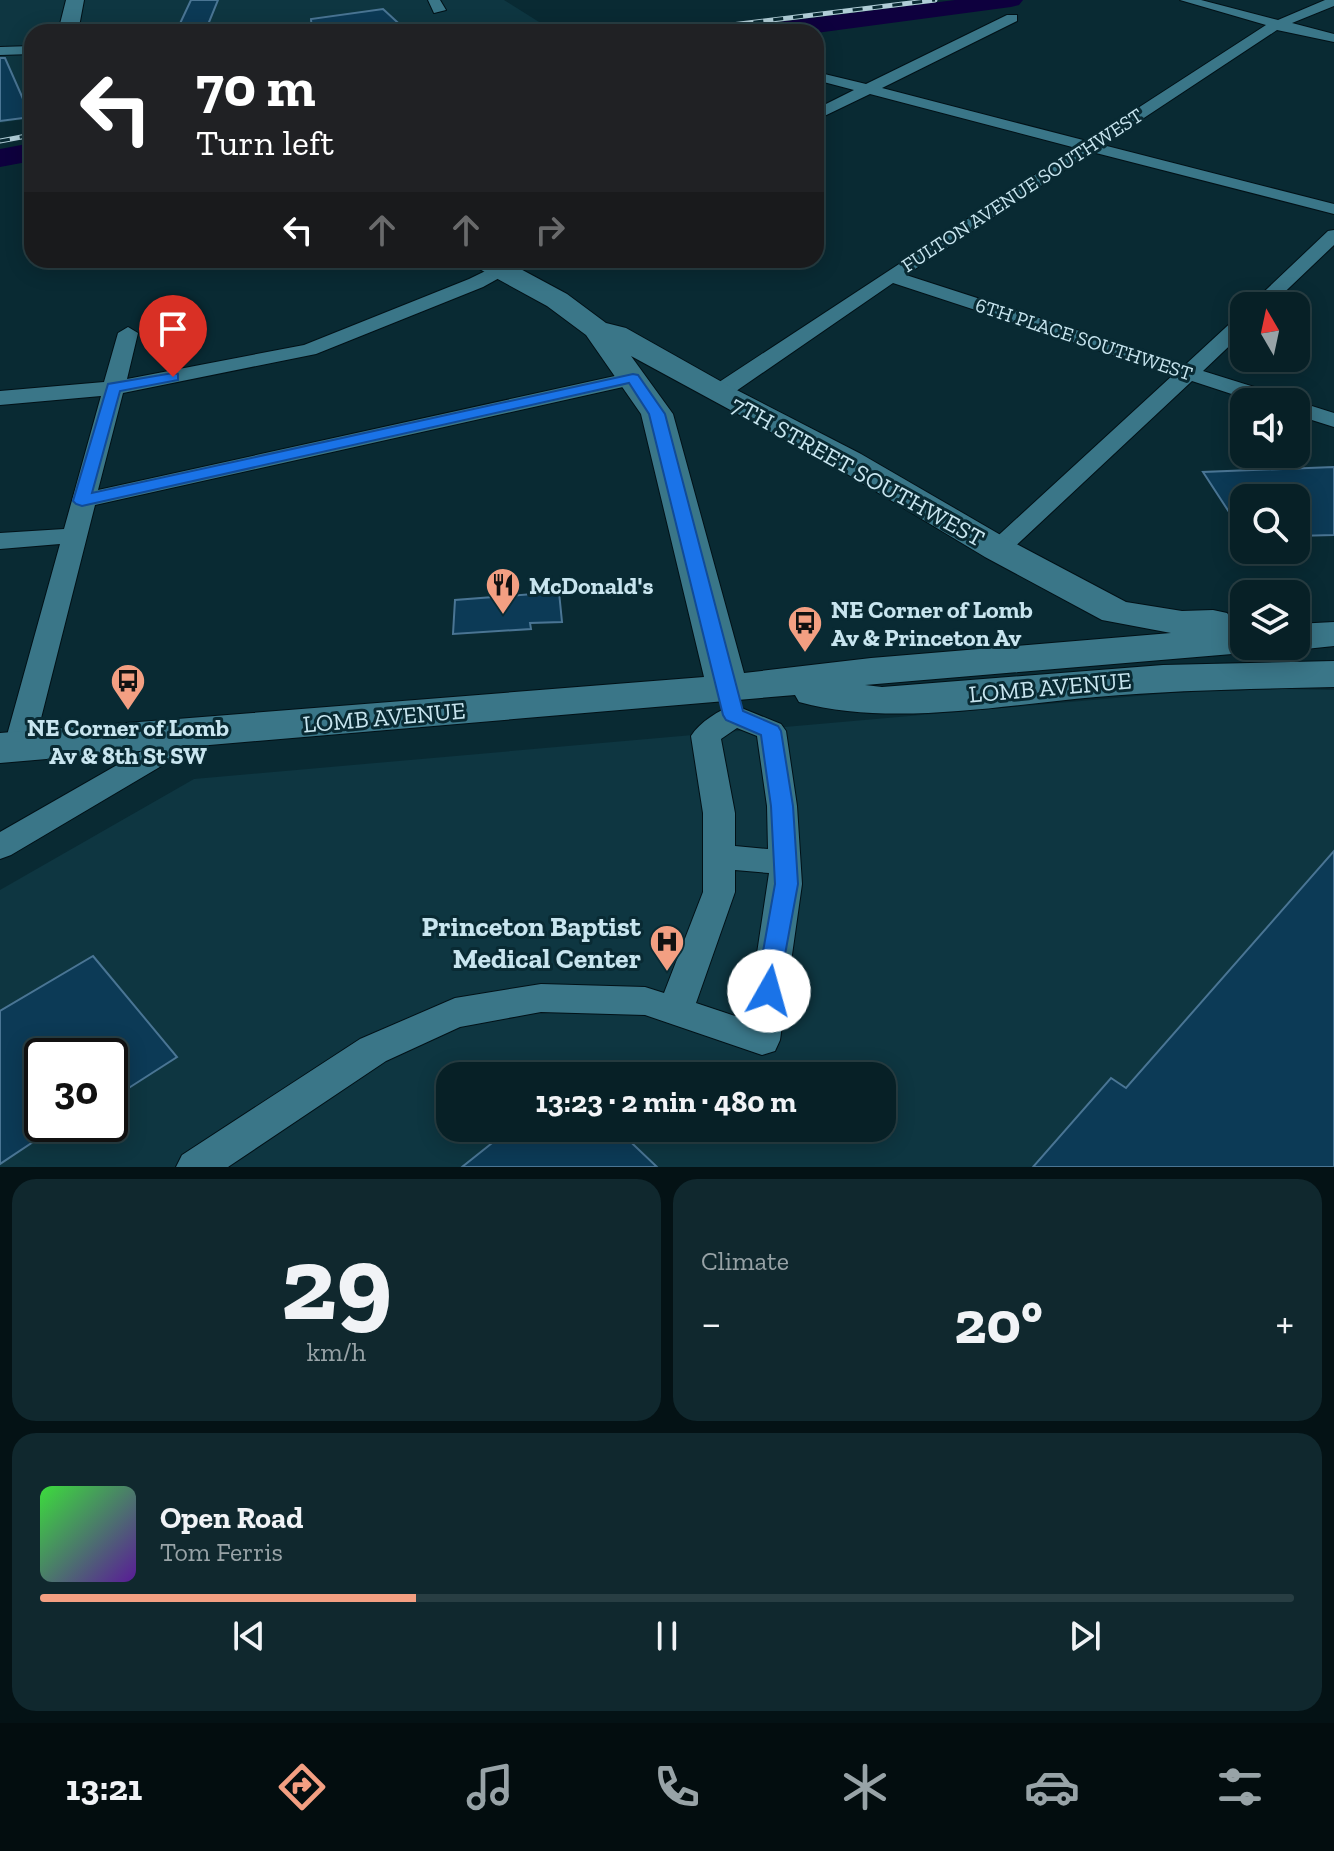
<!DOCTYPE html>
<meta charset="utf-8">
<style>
body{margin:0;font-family:"Zilla Slab",serif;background:#10282e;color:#f1f3f6;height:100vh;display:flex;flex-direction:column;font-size:30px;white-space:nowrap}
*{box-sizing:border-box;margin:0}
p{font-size:26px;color:#98a3a7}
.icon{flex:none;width:44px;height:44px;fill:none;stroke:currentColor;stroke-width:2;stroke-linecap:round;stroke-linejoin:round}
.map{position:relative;height:1167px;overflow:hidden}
.details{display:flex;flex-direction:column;gap:12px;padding:12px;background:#041215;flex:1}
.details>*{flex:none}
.banner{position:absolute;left:24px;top:24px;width:800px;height:244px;border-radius:24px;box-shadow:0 4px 20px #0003,0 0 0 2px #283e43;background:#202124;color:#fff;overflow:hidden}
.needle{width:52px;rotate:351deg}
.tools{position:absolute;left:1230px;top:292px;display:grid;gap:16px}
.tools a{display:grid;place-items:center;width:80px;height:80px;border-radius:16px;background:#072026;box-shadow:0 4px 20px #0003,0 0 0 2px #283e43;font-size:40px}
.speed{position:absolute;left:24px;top:1038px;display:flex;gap:16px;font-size:40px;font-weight:700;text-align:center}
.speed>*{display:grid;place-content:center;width:104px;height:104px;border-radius:50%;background:#072026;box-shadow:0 4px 20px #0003,0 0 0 2px #283e43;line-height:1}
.speed .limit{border:4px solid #111;border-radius:12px;background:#fff;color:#111}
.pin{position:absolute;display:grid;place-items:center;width:68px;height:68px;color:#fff;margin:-82px -34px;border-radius:50% 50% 50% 0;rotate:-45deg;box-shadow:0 0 8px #0007}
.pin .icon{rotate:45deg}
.me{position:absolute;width:88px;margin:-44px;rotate:7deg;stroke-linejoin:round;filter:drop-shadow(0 0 6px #0008)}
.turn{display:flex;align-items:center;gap:28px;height:168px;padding:0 40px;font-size:36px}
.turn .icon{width:104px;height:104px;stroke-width:2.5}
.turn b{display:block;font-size:56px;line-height:68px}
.lanes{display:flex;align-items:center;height:76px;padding:0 40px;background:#0003;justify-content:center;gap:40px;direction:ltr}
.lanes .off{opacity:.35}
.big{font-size:60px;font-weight:800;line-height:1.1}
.details .tile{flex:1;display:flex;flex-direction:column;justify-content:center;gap:12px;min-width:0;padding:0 28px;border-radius:24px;background:#10282e}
.details .dial{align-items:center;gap:0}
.dial b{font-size:104px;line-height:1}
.song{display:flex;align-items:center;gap:24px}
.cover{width:96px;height:96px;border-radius:12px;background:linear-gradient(135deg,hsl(120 70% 55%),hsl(270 70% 35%))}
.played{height:8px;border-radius:4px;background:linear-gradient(90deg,#f39f82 30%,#283e43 30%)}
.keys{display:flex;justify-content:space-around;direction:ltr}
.heat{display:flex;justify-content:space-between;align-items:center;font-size:44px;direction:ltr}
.details .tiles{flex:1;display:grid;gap:12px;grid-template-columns:1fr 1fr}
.tile:last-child{grid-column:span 2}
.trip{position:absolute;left:436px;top:1062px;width:460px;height:80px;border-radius:24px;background:#072026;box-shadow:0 4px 20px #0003,0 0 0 2px #283e43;font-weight:800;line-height:80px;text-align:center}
.dock{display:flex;height:128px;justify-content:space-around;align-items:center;background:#030d0f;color:#98a3a7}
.dock .icon{width:56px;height:56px}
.dock .active{color:#f39f82}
.dock b{font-size:36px;color:#f1f3f6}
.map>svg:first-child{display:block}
</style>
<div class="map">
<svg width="1334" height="1167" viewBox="0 0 1334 1167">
<rect width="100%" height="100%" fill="#092a33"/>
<path fill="#0e3641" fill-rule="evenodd" d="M0,0H504L555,32H32V118L0,123Z
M1228,688L1334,690V1167H0V890L194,779ZM42,1056H110V1124H42ZM450,1076H882V1128H450Z"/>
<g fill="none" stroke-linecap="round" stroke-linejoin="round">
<path fill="#0e003e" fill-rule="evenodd" d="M955,0H1023L1019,5L1011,7L816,33L750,32L754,27L763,24Z
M32,143V161L0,167V149Z"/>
</g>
<path fill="#0c3a56" stroke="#4a7594" stroke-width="2" d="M191,0H218L205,32H176Z
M383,9L408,32H312L311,19Z
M0,58H5L31,117L0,121Z
M1334,467V535L1296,536V498H1244V535L1203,472Z
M559,592L562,622L530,623L531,629L453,634L455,600Z
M1334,851V1167H1033L1111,1078L1126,1088Z
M93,956L177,1057L124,1091L120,1086L110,1092V1056H42V1136L0,1164V1011Z
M511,1128H616L657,1167H462Z"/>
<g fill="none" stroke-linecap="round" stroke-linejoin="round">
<defs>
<path id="minor" d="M428,0H440L446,10L434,13Z
M1180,0H1201L1278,20L1325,0H1334V6L1292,23L1334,34V42L1277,30L1103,145L1334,204V214L1092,152L906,275L1185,365L1237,317L1244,315V332L1203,371L1286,397L1289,402H1256L1192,381L1007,554H989L985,549L989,544L1173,375L893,283L726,398H710L707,393L710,388L1076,148L870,94L816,120V109L854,90L816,80V72L866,84L1007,15H1017V21L882,88L1087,141L1266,25Z
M32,46V54L0,55V47Z
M1334,230V245L1270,306H1249L1328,231Z
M508,260H532L483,287L316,354L123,393L98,490L633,372L641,373L644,378L641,383L95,505L34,746L29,753L19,756L9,753L4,746L60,544L0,549V533L64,529L101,396L0,405V391L104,382L118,333L128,327L138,333L127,379L304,345L469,279Z
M1296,401L1334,413V427L1296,415V402H1294Z
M734,705L781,724L786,731L797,806L802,884L780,1040L775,1051L762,1055L645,1015L541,1012L460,1027L386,1061L228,1167H176L182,1155L360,1039L455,998L541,984L645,987L664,993L703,892V813L691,736C700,722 719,710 734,705ZM737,728L757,736L767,806L768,849L735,846V813L721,739ZM735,870L769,873L747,1020L696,1003L735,892Z
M197,722L207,725L212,732L207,739L11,855L0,859V832L187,725Z"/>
<path id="secondary" d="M66,0H84L78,32H58Z
M470,260H504L567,294L606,323L626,328L729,386L861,454L1011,541L1126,602L1182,611L1213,610L1227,613L1233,622L1228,629L1244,627V646H1260L1244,653L865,685L882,687L1163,665L1334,661V687C1255,689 1175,690 1096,697C1003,705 890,727 799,702L795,695L0,763V733L704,677L641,414L586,335L547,306L474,266ZM631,356L837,468L985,557L1102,620L1171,633L871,658L744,673L673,414Z
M1334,622V646L1296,650L1283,646H1296V624Z"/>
</defs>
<use href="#minor" stroke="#021117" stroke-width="2"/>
<use href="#secondary" stroke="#021117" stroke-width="2"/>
<use href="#minor" fill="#3a7688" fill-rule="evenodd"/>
<use href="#secondary" fill="#3a7688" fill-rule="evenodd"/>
<defs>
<path id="rail" d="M674,32L935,0
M0,141L32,135"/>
</defs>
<use href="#rail" stroke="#b0cdd7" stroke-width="5"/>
<use href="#rail" stroke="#092a33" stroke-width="3" stroke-dasharray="10" stroke-linecap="butt"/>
</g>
<path fill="#1a73e8" stroke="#114b97" stroke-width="2" d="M173,373L178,374V380L120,391L92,493L633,374L638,375L665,414L743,711L778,726L781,731L793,806L798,884L777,998L769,1001L760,998L756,991L775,884L771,806L761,735L726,720L723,715L649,414L629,383L82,506L76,504L73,501L108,384Z"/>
<defs>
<symbol id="restaurant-pin" viewBox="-11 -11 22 30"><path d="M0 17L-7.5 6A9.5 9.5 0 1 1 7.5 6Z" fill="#f39f82" stroke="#092a33"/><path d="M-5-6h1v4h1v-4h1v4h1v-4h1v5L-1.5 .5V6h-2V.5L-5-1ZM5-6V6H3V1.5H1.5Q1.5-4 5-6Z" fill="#111"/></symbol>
<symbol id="bus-pin" viewBox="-11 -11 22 30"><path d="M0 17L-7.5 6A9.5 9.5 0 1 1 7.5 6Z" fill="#f39f82" stroke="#092a33"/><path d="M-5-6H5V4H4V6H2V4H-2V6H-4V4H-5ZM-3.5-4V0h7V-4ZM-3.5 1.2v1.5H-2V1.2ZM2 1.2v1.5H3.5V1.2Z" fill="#111"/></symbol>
<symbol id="hospital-pin" viewBox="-11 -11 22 30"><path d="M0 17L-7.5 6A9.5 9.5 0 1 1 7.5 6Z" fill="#f39f82" stroke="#092a33"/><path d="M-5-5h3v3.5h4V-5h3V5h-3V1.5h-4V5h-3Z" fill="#111"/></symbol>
</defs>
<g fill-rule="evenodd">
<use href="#restaurant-pin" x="483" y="565" width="40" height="54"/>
<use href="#bus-pin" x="785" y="603" width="40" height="54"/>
<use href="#bus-pin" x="108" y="661" width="40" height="54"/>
<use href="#hospital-pin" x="647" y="922" width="40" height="54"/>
</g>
<g text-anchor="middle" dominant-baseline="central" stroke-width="6" stroke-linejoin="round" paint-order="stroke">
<g font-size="20" fill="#c8e5ef" stroke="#092a33">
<text transform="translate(1022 190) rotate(-33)">FULTON AVENUE SOUTHWEST</text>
<text transform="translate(1084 339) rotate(18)">6TH PLACE SOUTHWEST</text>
</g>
<g font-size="24" fill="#c8e5ef" stroke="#092a33">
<text transform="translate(858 471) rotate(29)">7TH STREET SOUTHWEST</text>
<text transform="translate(1050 687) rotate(-5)">LOMB AVENUE</text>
<text transform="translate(384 717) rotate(-5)">LOMB AVENUE</text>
</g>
<g font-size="24" font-weight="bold" fill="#c8e5ef" stroke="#092a33" text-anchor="start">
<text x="529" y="585">McDonald's</text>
<text x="831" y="609">NE Corner of Lomb<tspan x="831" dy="28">Av &amp; Princeton Av</tspan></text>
<text x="128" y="727" text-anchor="middle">NE Corner of Lomb<tspan x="128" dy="28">Av &amp; 8th St SW</tspan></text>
</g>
<g font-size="28" font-weight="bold" fill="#c8e5ef" stroke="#092a33" text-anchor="end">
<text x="641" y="926">Princeton Baptist<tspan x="641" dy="32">Medical Center</tspan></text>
</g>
</g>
</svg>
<div class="tools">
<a><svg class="needle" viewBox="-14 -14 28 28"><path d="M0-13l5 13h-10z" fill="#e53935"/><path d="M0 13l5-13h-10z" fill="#98a3a7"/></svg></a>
<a><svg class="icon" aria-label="sound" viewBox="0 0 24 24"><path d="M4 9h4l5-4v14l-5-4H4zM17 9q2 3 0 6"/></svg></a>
<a><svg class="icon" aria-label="search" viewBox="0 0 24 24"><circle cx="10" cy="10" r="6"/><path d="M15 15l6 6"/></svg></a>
<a><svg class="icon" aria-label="layers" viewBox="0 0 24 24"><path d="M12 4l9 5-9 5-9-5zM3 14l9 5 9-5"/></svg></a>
</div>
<div class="speed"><div class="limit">30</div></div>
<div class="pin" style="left:173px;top:377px;background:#d93025"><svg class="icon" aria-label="arrive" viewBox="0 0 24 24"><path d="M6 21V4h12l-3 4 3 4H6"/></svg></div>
<svg class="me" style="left:769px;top:991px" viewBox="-20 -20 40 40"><circle r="19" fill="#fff"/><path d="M0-13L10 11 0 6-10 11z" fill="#1a73e8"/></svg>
<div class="trip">13:23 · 2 min · 480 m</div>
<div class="banner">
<div class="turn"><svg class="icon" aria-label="left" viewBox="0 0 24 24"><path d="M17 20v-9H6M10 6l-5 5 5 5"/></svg><div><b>70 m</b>Turn left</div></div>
<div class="lanes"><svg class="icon" aria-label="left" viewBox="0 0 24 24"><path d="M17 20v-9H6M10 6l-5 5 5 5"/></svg><svg class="icon off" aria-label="ahead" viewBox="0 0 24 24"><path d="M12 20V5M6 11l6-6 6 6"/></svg><svg class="icon off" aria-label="ahead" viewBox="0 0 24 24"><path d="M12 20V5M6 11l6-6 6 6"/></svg><svg class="icon off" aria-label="right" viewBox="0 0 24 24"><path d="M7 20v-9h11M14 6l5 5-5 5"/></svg></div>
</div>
</div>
<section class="details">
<div class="tiles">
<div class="tile dial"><b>29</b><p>km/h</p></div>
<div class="tile"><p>Climate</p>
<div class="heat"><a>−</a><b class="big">20°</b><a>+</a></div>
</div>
<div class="tile">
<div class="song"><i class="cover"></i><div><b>Open Road</b><p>Tom Ferris</p></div></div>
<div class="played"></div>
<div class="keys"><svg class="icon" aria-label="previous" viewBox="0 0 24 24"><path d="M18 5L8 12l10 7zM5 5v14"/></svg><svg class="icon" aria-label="pause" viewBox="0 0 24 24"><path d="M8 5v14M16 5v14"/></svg><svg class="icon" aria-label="next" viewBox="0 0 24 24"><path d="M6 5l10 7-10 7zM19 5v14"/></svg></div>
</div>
</div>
</section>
<nav class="dock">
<b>13:21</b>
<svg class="icon active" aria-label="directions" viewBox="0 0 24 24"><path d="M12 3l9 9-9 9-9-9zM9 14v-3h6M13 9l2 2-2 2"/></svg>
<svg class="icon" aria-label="music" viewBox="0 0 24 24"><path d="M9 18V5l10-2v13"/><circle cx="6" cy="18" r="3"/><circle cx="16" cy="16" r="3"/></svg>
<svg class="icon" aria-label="phone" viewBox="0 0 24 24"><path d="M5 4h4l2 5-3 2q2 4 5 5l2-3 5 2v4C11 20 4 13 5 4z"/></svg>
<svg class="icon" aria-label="climate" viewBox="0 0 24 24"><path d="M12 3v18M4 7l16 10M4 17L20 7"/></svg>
<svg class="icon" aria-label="car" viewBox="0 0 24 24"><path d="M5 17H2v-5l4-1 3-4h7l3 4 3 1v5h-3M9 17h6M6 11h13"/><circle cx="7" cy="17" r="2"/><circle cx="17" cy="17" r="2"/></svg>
<svg class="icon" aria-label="filters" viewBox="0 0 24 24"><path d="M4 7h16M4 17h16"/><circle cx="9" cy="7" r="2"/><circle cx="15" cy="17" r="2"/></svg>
</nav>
